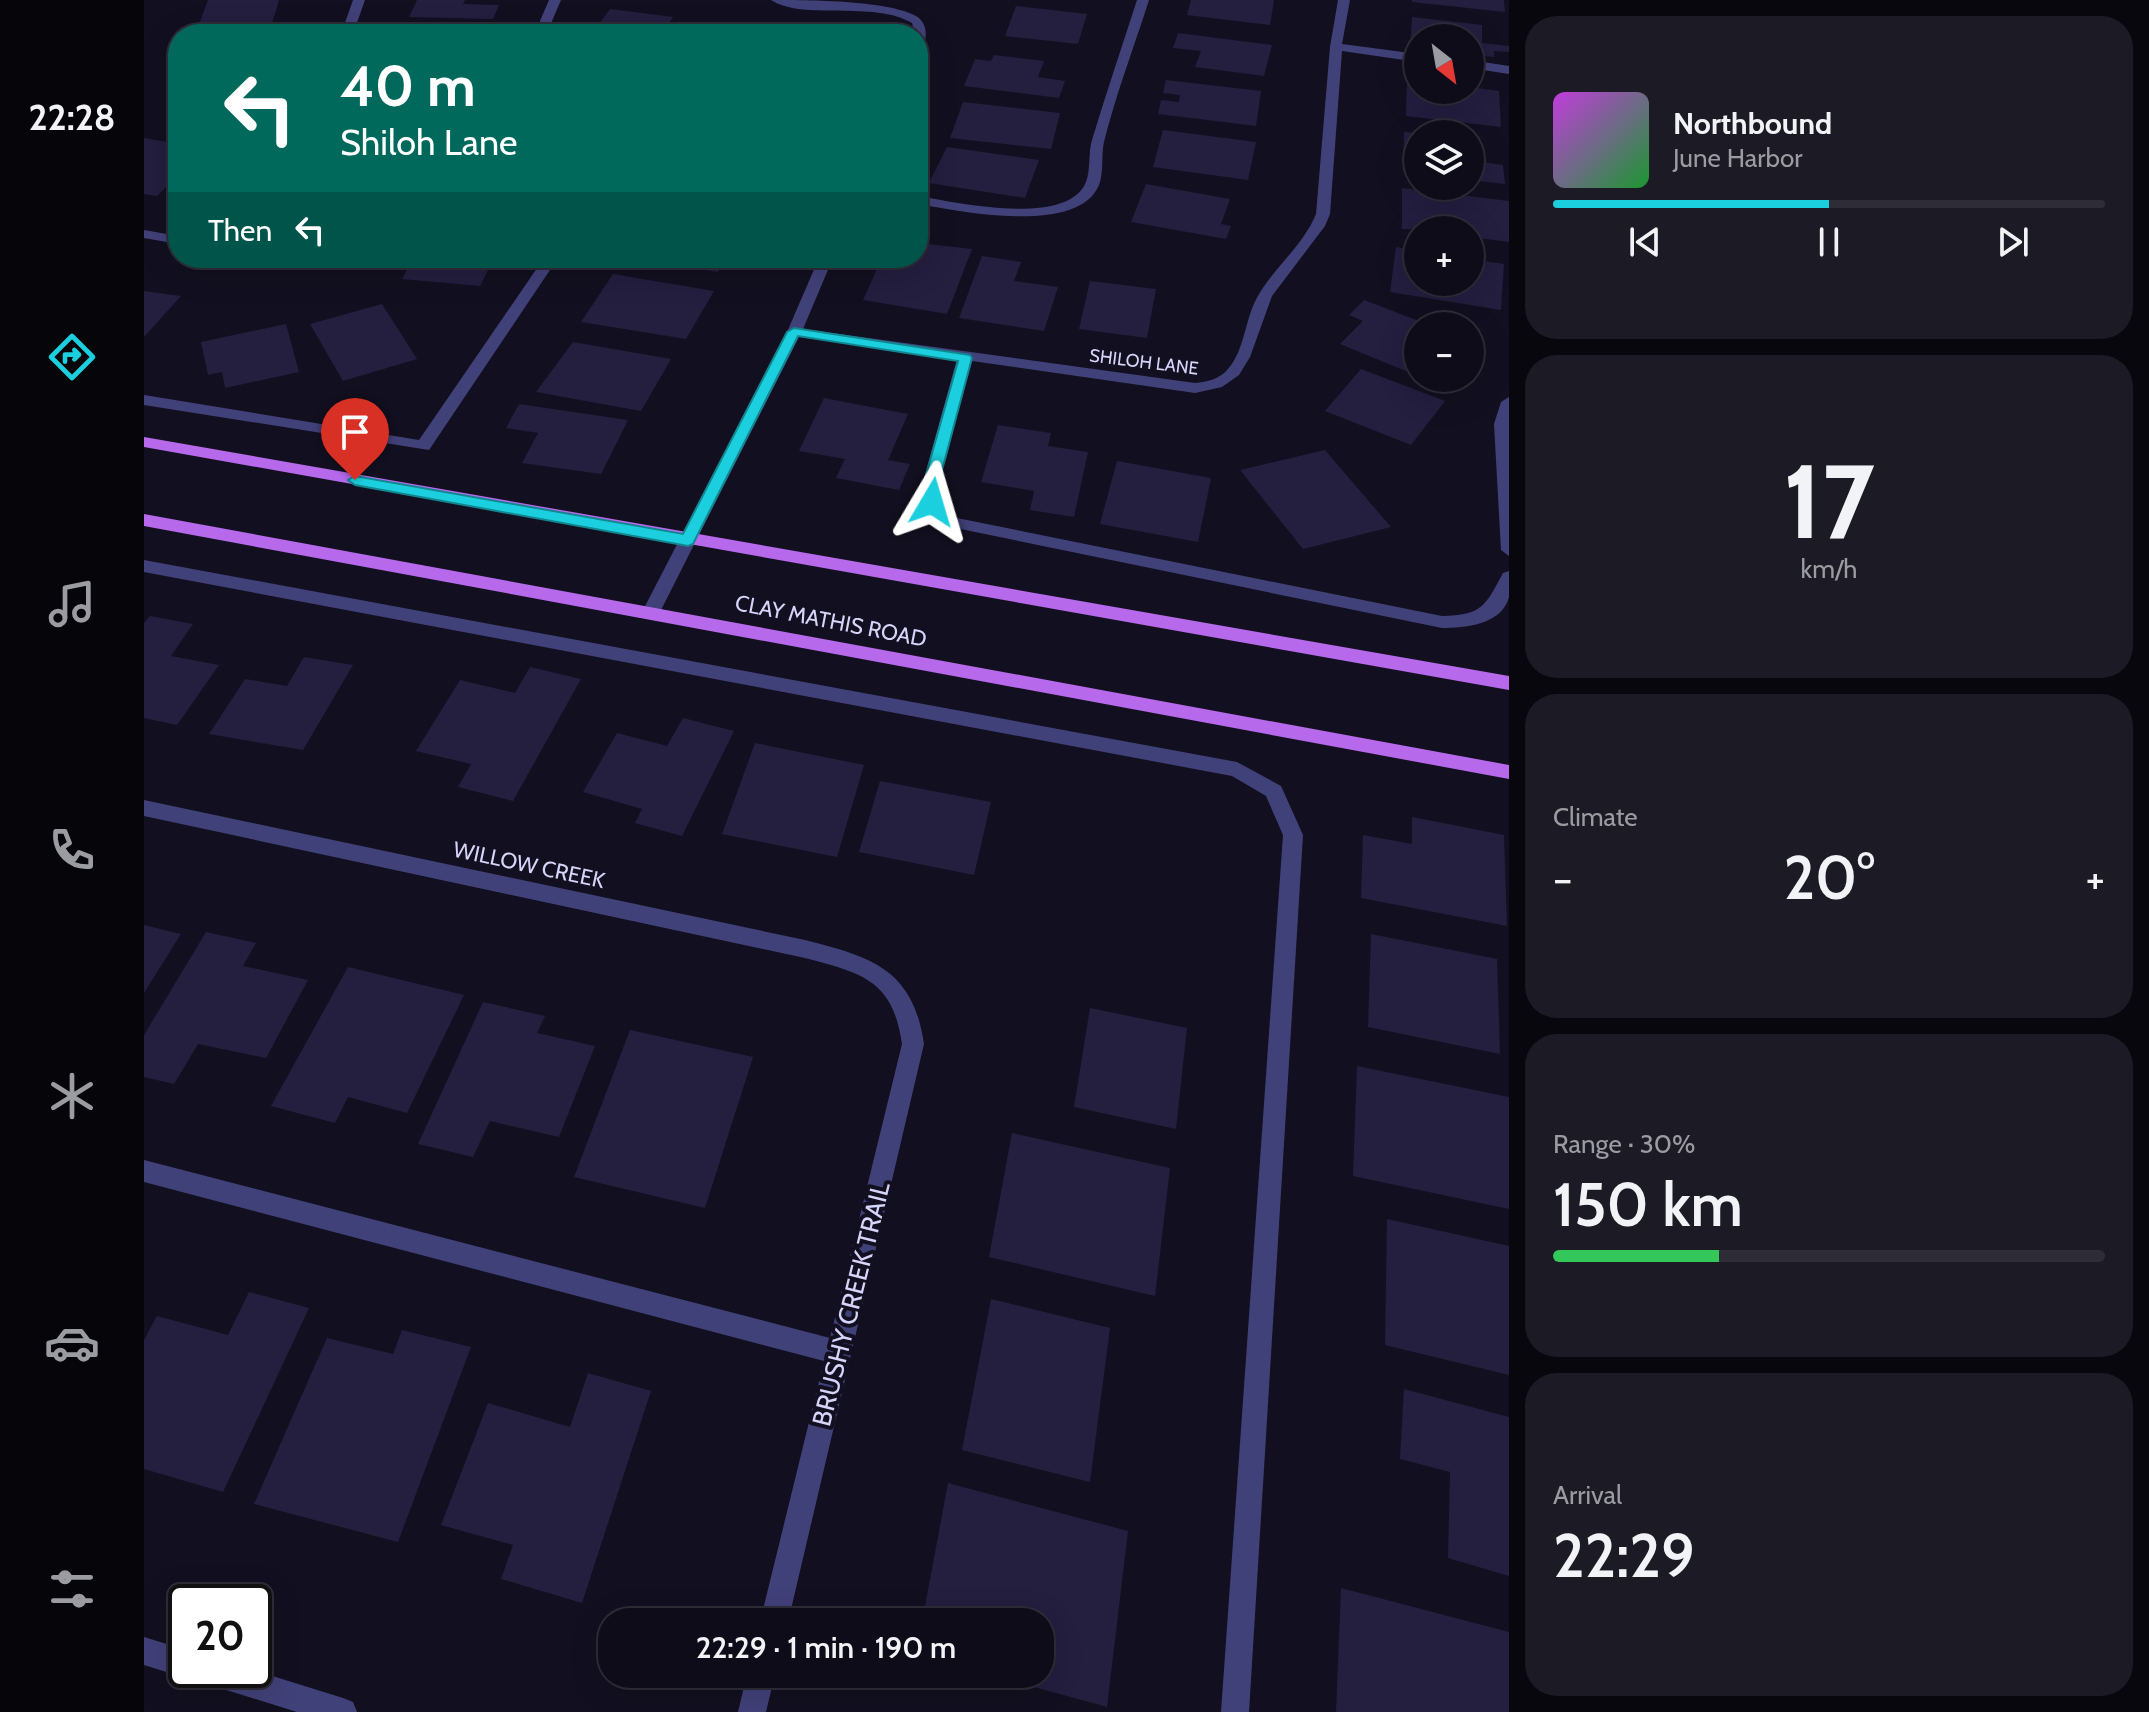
<!DOCTYPE html>
<meta charset="utf-8">
<style>
body{margin:0;font-family:Cabin,sans-serif;background:#1c1a25;color:#f1f3f6;height:100vh;display:flex;flex-direction:column;font-size:30px;white-space:nowrap}
*{box-sizing:border-box;margin:0}
p{font-size:26px;color:#9b9ba2}
.icon{flex:none;width:44px;height:44px;fill:none;stroke:currentColor;stroke-width:2;stroke-linecap:round;stroke-linejoin:round}
.map{position:relative;flex:1;overflow:hidden}
.panel{display:flex;flex-direction:column;gap:16px;padding:16px;background:#08070d;width:640px}
.panel>*{flex:none}
.hud{position:absolute;left:24px;top:24px;width:760px;height:244px;border-radius:32px;box-shadow:0 8px 32px #0002,0 0 0 2px #2e2c37;background:#00695c;color:#fff;overflow:hidden}
.needle{width:52px;rotate:149deg}
.buttons{position:absolute;left:1260px;top:24px;display:grid;gap:16px}
.buttons a{display:grid;place-items:center;width:80px;height:80px;border-radius:50%;background:#0e0c18;box-shadow:0 8px 32px #0002,0 0 0 2px #2e2c37;font-size:40px}
.speed{position:absolute;left:24px;top:1584px;display:flex;gap:16px;font-size:40px;font-weight:700;text-align:center}
.speed>*{display:grid;place-content:center;width:104px;height:104px;border-radius:50%;background:#0e0c18;box-shadow:0 8px 32px #0002,0 0 0 2px #2e2c37;line-height:1}
.speed .limit{border:4px solid #111;border-radius:12px;background:#fff;color:#111}
.pin{position:absolute;display:grid;place-items:center;width:68px;height:68px;color:#fff;margin:-82px -34px;border-radius:50% 50% 50% 0;rotate:-45deg;box-shadow:0 0 8px #0007}
.pin .icon{rotate:45deg}
.me{position:absolute;width:88px;margin:-44px;rotate:7deg;stroke-linejoin:round;filter:drop-shadow(0 0 6px #0008)}
.turn{display:flex;align-items:center;gap:28px;height:168px;padding:0 40px;font-size:36px}
.turn .icon{width:104px;height:104px;stroke-width:2.5}
.turn b{display:block;font-size:56px;line-height:68px}
.then{display:flex;align-items:center;height:76px;padding:0 40px;background:#0003;gap:16px;font-size:30px}
.big{font-size:60px;font-weight:600;line-height:1.1}
.panel .tile{flex:1;display:flex;flex-direction:column;justify-content:center;gap:12px;min-width:0;padding:0 28px;border-radius:32px;background:#1c1a25}
.panel .dial{align-items:center;gap:0}
.dial b{font-size:104px;line-height:1}
.song{display:flex;align-items:center;gap:24px}
.cover{width:96px;height:96px;border-radius:12px;background:linear-gradient(135deg,hsl(290 70% 55%),hsl(130 70% 35%))}
.played{height:8px;border-radius:4px;background:linear-gradient(90deg,#1ccfde 50%,#2e2c37 50%)}
.keys{display:flex;justify-content:space-around;direction:ltr}
.heat{display:flex;justify-content:space-between;align-items:center;font-size:44px;direction:ltr}
.charge{height:12px;border-radius:6px;background:linear-gradient(90deg,#34c759 30%,#2e2c37 0)}
.trip{position:absolute;left:454px;top:1608px;width:456px;height:80px;border-radius:32px;background:#0e0c18;box-shadow:0 8px 32px #0002,0 0 0 2px #2e2c37;font-weight:600;line-height:80px;text-align:center}
main{display:flex;flex:1;min-height:0}
.tabs{display:flex;flex-direction:column;width:144px;justify-content:space-around;align-items:center;background:#06050a;color:#9b9ba2}
.tabs .icon{width:56px;height:56px}
.tabs .selected{color:#1ccfde}
.tabs b{font-size:36px;color:#f1f3f6}
.map>svg:first-child{display:block}
</style>
<main>
<nav class="tabs">
<b>22:28</b>
<svg class="icon selected" aria-label="directions" viewBox="0 0 24 24"><path d="M12 3l9 9-9 9-9-9zM9 14v-3h6M13 9l2 2-2 2"/></svg>
<svg class="icon" aria-label="music" viewBox="0 0 24 24"><path d="M9 18V5l10-2v13"/><circle cx="6" cy="18" r="3"/><circle cx="16" cy="16" r="3"/></svg>
<svg class="icon" aria-label="phone" viewBox="0 0 24 24"><path d="M5 4h4l2 5-3 2q2 4 5 5l2-3 5 2v4C11 20 4 13 5 4z"/></svg>
<svg class="icon" aria-label="climate" viewBox="0 0 24 24"><path d="M12 3v18M4 7l16 10M4 17L20 7"/></svg>
<svg class="icon" aria-label="car" viewBox="0 0 24 24"><path d="M5 17H2v-5l4-1 3-4h7l3 4 3 1v5h-3M9 17h6M6 11h13"/><circle cx="7" cy="17" r="2"/><circle cx="17" cy="17" r="2"/></svg>
<svg class="icon" aria-label="filters" viewBox="0 0 24 24"><path d="M4 7h16M4 17h16"/><circle cx="9" cy="7" r="2"/><circle cx="15" cy="17" r="2"/></svg>
</nav>
<div class="map">
<svg width="1365" height="1712" viewBox="0 0 1365 1712">
<rect width="100%" height="100%" fill="#121020"/>
<path fill="#241e3f" d="M64,0H135L127,27L53,30Z
M273,0H321L319,4L355,5L349,19L265,17Z
M1047,0H1130L1126,25L1043,15Z
M1268,0H1360L1361,12L1268,2Z
M872,6L943,14L934,44L861,36Z
M466,9L529,17L518,34H448Z
M1268,17L1338,25V43L1365,46V52L1350,51V57L1326,54V38H1274V48H1266Z
M542,23L607,30L605,34H534Z
M351,26L350,34H267V30Z
M1034,33L1128,45L1120,76L1051,67L1057,51L1029,48Z
M850,55L900,61L894,77L921,81L915,98L820,86L831,59L847,61Z
M1022,80L1117,91L1112,126L1014,114L1017,100L1035,102L1036,95L1019,93Z
M1263,80L1274,81V90H1326V87L1355,91L1357,127L1262,116Z
M819,102L916,113L907,149L806,138Z
M1019,130L1112,142L1104,180L1009,167Z
M1260,132L1274,133V173L1259,172Z
M0,138L34,144V175L13,196L0,194Z
M1326,140H1328L1329,161L1359,165L1361,184L1326,180Z
M803,147L895,160L881,198L785,183Z
M1002,184L1086,199L1077,224L1087,226L1082,239L987,222Z
M1258,188L1365,201V242L1326,237V230L1258,229Z
M774,243L828,249L803,314L719,300L738,258H774Z
M1252,247L1274,251V282H1326V259L1360,264L1357,310L1246,292Z
M838,256L877,262L870,281L914,287L900,331L815,318Z
M269,258H350L336,286L258,279Z
M487,258H581L574,272Z
M469,274L570,291L542,339L437,322Z
M946,281L1012,289L1003,338L935,329Z
M0,291L37,296L0,337Z
M1220,300L1288,326H1274V376L1196,344L1219,321L1205,315Z
M238,304L273,359L199,381L166,324Z
M142,324L155,372L81,388L78,372L64,375L57,342Z
M429,342L527,359L497,411L392,392Z
M1217,369L1301,401L1267,445L1181,411Z
M680,398L764,414L744,460L766,464L755,490L692,478L701,459L655,451Z
M375,404L484,420L457,474L378,463L394,433L362,428Z
M854,425L907,433L904,446L944,452L930,517L886,510L890,491L837,482Z
M1181,450L1247,527L1159,549L1096,470Z
M973,461L1067,478L1054,542L956,524Z
M6,616L49,624L27,656L75,665L33,725L0,718V623Z
M160,657L209,665L159,750L65,734L101,679L143,686Z
M386,667L437,679L369,801L314,787L327,764L272,751L316,680L371,693Z
M539,718L590,731L538,836L491,823L498,809L439,792L473,733L523,746Z
M611,743L720,765L693,857L578,834Z
M736,781L847,802L830,875L715,852Z
M1268,817L1360,835L1363,926L1217,898L1219,835L1268,844Z
M0,925L37,934L0,993Z
M62,932L112,943L99,966L164,980L122,1058L54,1044L30,1084L0,1077V1035Z
M1227,934L1353,959L1356,1054L1224,1027Z
M204,967L320,995L263,1113L204,1097L191,1123L127,1106Z
M339,1002L401,1016L393,1033L451,1046L415,1137L346,1121L329,1157L274,1144Z
M946,1008L1043,1028L1032,1129L930,1107Z
M486,1030L609,1057L561,1208L430,1177Z
M1213,1066L1365,1097V1209L1209,1176Z
M868,1133L1026,1168L1011,1296L845,1257Z
M1243,1219L1365,1246V1375L1241,1345Z
M105,1292L165,1308L79,1492L0,1469V1340L13,1316L84,1335Z
M847,1299L966,1328L946,1482L818,1450Z
M258,1330L327,1347L254,1542L110,1504L183,1338L249,1354Z
M444,1373L507,1391L438,1603L357,1579L369,1545L297,1525L344,1403L426,1427Z
M1260,1389L1365,1417V1576L1304,1558L1306,1472L1256,1459Z
M804,1483L984,1531L963,1707L847,1675L896,1674V1622H778Z
M1197,1588L1365,1632V1712H1192Z"/>
<g fill="none" stroke-linecap="round" stroke-linejoin="round">
<path fill="#414179" fill-rule="evenodd" d="M209,0H221L209,34H197Z
M405,0H417L408,21L412,34H400L396,21Z
M627,0C662,0 750,0 775,18C784,27 782,36 780,47L774,51V34H771L768,23C729,0 659,21 627,0Z
M993,0H1005C990,47 972,94 960,142C957,155 960,172 955,185C934,236 814,211 774,204V196C810,202 924,228 942,182C947,169 944,153 948,140C962,93 978,47 993,0Z
M1194,0H1206L1198,44L1274,54V62L1198,51L1186,214L1181,226L1128,296L1106,357L1095,375L1078,387L1051,393L828,361L793,489L796,501L808,517L1298,616C1339,615 1341,606 1359,573L1365,571C1365,579 1365,590 1365,597C1358,625 1320,628 1298,628L797,525L780,502L777,489L813,359L655,337L516,612L513,616H501L498,612L643,332L675,258H689L659,329L1051,383C1063,382 1076,379 1084,369C1099,352 1101,325 1109,306C1124,271 1158,249 1172,214L1186,47Z
M1326,60L1365,66V74L1326,68Z
M0,230L34,236V244L0,238Z
M400,258H414L285,450L0,405V395L275,440Z
M1365,397V556L1357,550L1350,424L1357,402Z
M0,560L1093,762L1137,786L1159,835L1105,1712H1077L1139,835L1122,796L1088,776L0,572Z
M0,800L661,940C728,957 769,969 780,1044L644,1622H616L680,1361L0,1182V1160L686,1338L758,1044C749,980 718,973 661,958L0,816Z
M0,1637L42,1650V1670H109L199,1698L209,1702L213,1712H153L63,1684L53,1680L51,1675L42,1678L0,1665Z
M603,1674H631L622,1712H594Z"/>
<path fill="#b769ec" fill-rule="evenodd" d="M0,437L1365,676V690L0,447Z
M0,514L1365,765V779L0,526Z"/>
</g>
<path fill="#1ccfde" stroke="#128790" stroke-width="2" d="M650,328L826,355L828,358L793,489V505H783L778,489L814,361L654,336L549,544L544,546L211,485L204,480L211,476L539,534L643,332Z"/>
<g text-anchor="middle" dominant-baseline="central" stroke-width="8" stroke-linejoin="round" paint-order="stroke">
<g font-size="18" fill="#d7d4fa" stroke="#121020">
<text transform="translate(1000 362) rotate(7)">SHILOH LANE</text>
</g>
<g font-size="22" fill="#d7d4fa" stroke="#121020">
<text transform="translate(687 621) rotate(11)">CLAY MATHIS ROAD</text>
<text transform="translate(385 865) rotate(12)">WILLOW CREEK</text>
</g>
<g font-size="26" fill="#d7d4fa" stroke="#121020">
<text transform="translate(707 1304) rotate(-76)">BRUSHY CREEK TRAIL</text>
</g>
</g>
</svg>
<div class="buttons">
<a><svg class="needle" viewBox="-14 -14 28 28"><path d="M0-13l5 13h-10z" fill="#e53935"/><path d="M0 13l5-13h-10z" fill="#9b9ba2"/></svg></a>
<a><svg class="icon" aria-label="layers" viewBox="0 0 24 24"><path d="M12 4l9 5-9 5-9-5zM3 14l9 5 9-5"/></svg></a>
<a>+</a>
<a>−</a>
</div>
<div class="speed"><div class="limit">20</div></div>
<div class="pin" style="left:211px;top:480px;background:#d93025"><svg class="icon" aria-label="arrive" viewBox="0 0 24 24"><path d="M6 21V4h12l-3 4 3 4H6"/></svg></div>
<svg class="me" style="left:788px;top:502px" viewBox="-20 -20 40 40"><path d="M0-17L14 15 0 8-14 15z" fill="#1ccfde" stroke="#fff" stroke-width="4"/></svg>
<div class="trip">22:29 · 1 min · 190 m</div>
<div class="hud">
<div class="turn"><svg class="icon" aria-label="left" viewBox="0 0 24 24"><path d="M17 20v-9H6M10 6l-5 5 5 5"/></svg><div><b>40 m</b>Shiloh Lane</div></div>
<div class="then">Then<svg class="icon" aria-label="left" viewBox="0 0 24 24"><path d="M17 20v-9H6M10 6l-5 5 5 5"/></svg></div>
</div>
</div>
<section class="panel">
<div class="tile">
<div class="song"><i class="cover"></i><div><b>Northbound</b><p>June Harbor</p></div></div>
<div class="played"></div>
<div class="keys"><svg class="icon" aria-label="previous" viewBox="0 0 24 24"><path d="M18 5L8 12l10 7zM5 5v14"/></svg><svg class="icon" aria-label="pause" viewBox="0 0 24 24"><path d="M8 5v14M16 5v14"/></svg><svg class="icon" aria-label="next" viewBox="0 0 24 24"><path d="M6 5l10 7-10 7zM19 5v14"/></svg></div>
</div>
<div class="tile dial"><b>17</b><p>km/h</p></div>
<div class="tile"><p>Climate</p>
<div class="heat"><a>−</a><b class="big">20°</b><a>+</a></div>
</div>
<div class="tile"><p>Range · 30%</p><b class="big">150 km</b><div class="charge"></div></div>
<div class="tile"><p>Arrival</p><b class="big">22:29</b></div>
</section>
</main>
